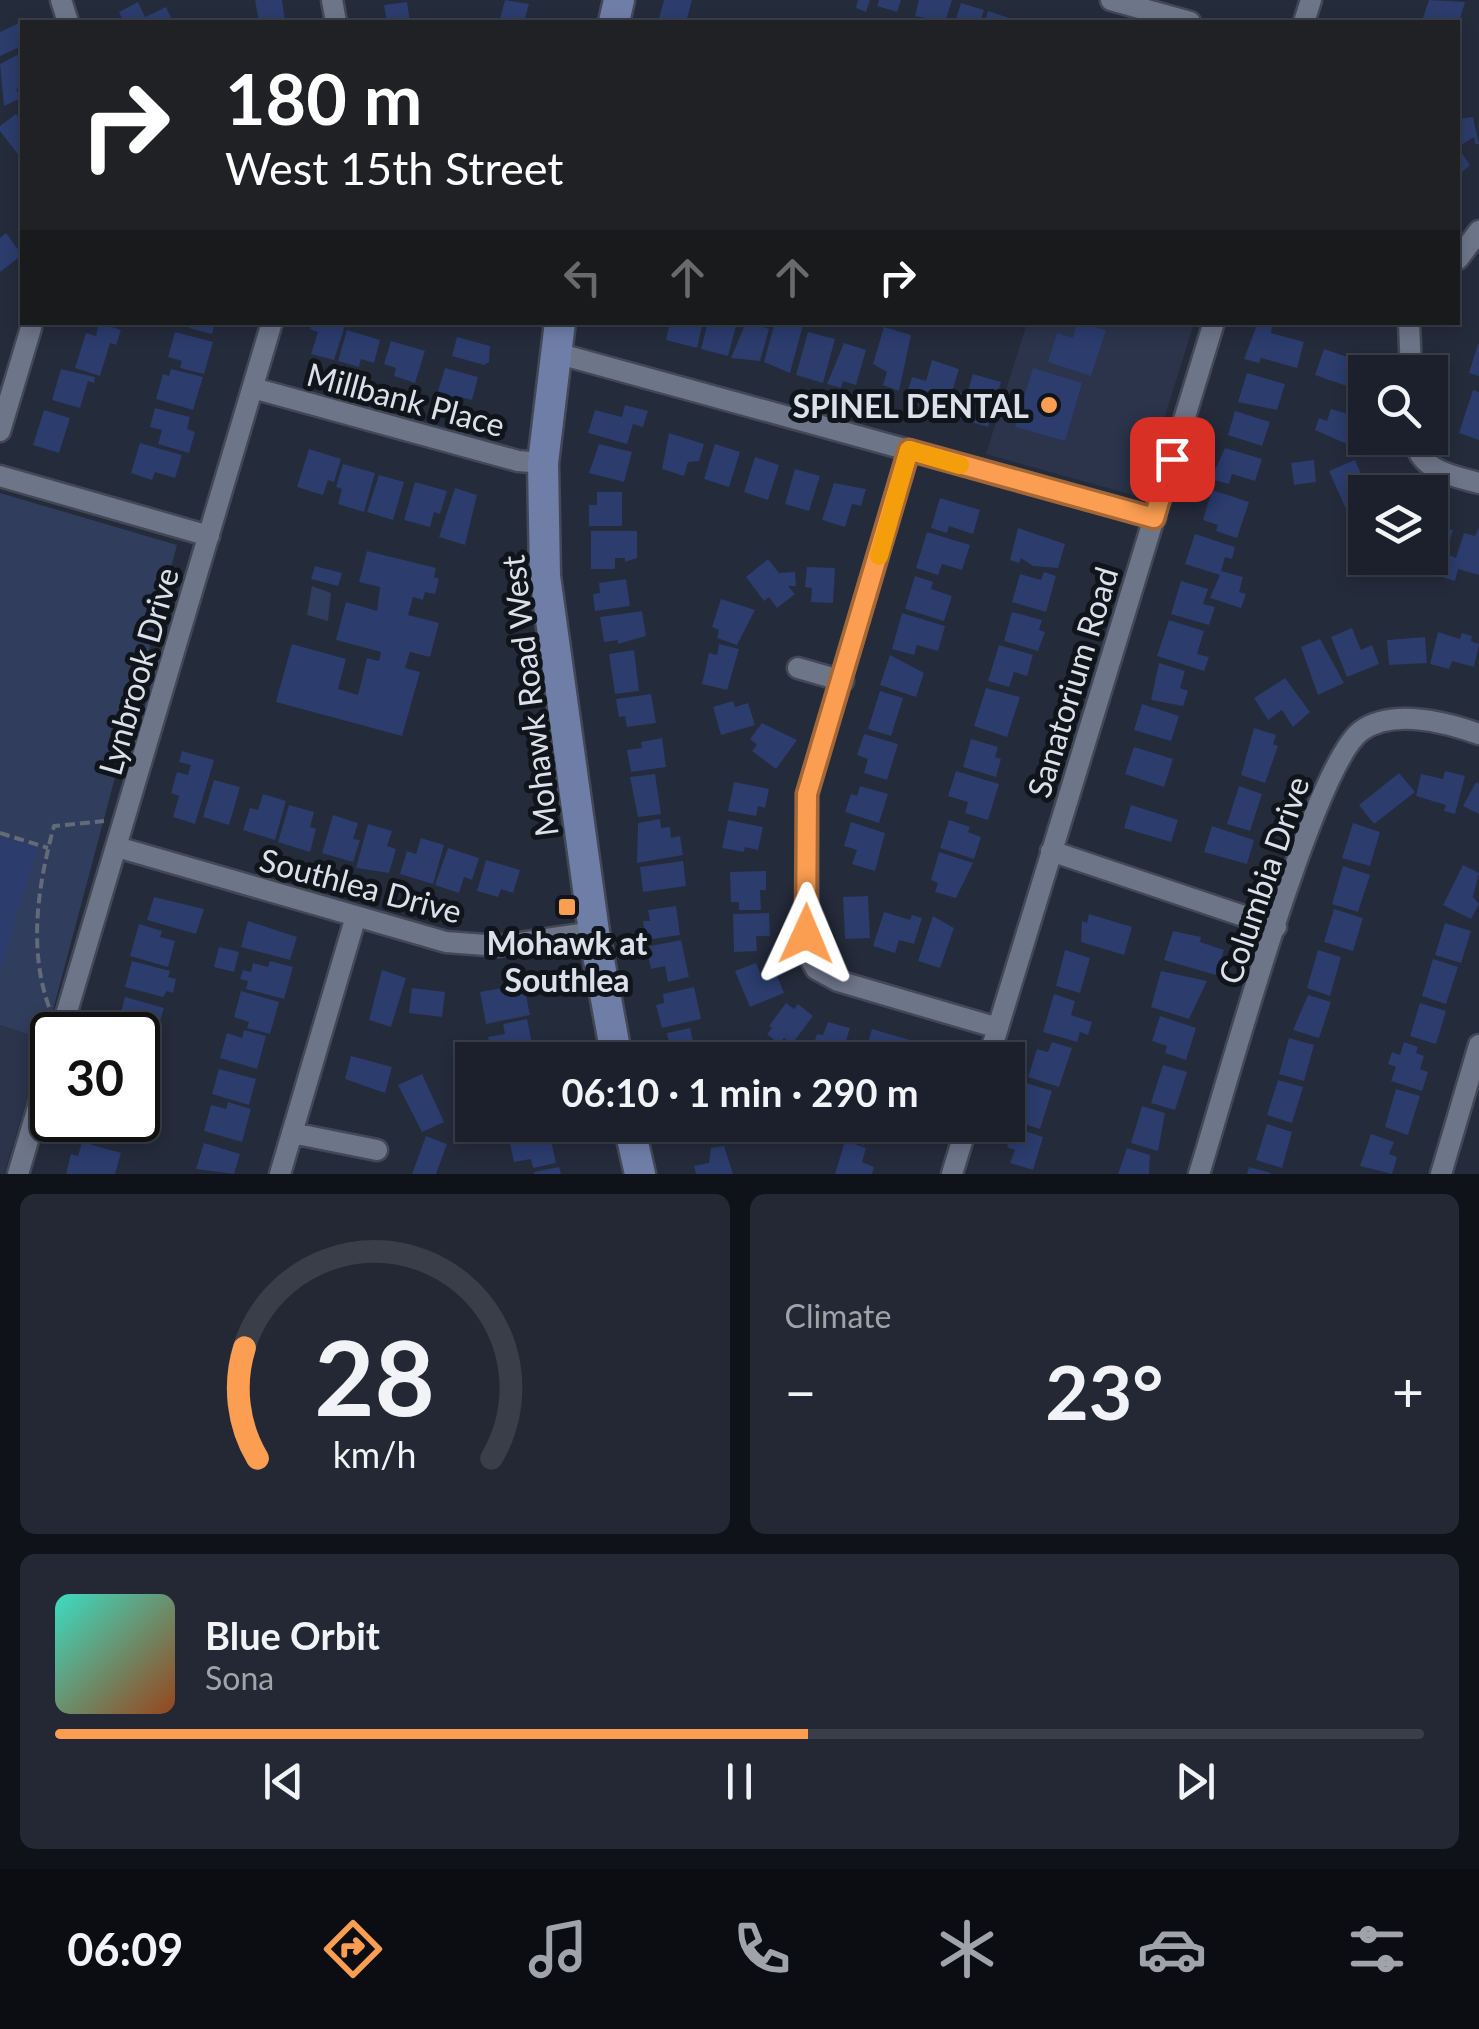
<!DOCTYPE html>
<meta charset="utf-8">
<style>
body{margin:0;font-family:Lato,sans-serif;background:#242834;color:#f1f3f6;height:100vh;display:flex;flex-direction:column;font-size:38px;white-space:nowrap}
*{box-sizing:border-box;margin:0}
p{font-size:32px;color:#a0a3a9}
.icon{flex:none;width:55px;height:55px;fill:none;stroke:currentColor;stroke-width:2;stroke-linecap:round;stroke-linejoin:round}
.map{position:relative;height:1174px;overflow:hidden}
.sheet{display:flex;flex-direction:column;gap:20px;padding:20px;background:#0f1218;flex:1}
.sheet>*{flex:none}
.hud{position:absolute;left:20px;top:20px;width:1440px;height:305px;border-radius:0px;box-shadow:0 5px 15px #0003,0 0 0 2px #393e48;background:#202124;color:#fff;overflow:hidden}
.controls{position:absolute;left:1348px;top:355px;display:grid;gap:20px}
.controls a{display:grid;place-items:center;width:100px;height:100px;border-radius:0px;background:#1b202c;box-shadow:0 5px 15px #0003,0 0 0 2px #393e48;font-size:50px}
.speed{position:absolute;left:30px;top:1012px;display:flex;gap:20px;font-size:50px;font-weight:700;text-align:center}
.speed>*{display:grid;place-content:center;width:130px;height:130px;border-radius:50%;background:#1b202c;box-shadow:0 5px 15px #0003,0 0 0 2px #393e48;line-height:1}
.speed .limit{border:5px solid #111;border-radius:15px;background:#fff;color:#111}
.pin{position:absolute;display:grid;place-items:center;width:85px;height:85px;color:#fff;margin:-42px;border-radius:20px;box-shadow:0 5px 15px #0006}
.me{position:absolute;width:110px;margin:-55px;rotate:1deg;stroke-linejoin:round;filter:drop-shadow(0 0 8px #0008)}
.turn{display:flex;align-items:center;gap:35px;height:210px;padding:0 40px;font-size:45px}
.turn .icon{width:130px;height:130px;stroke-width:2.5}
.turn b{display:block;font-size:70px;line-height:85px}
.lanes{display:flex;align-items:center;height:95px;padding:0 40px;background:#0003;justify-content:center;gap:50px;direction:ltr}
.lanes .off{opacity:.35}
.big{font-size:75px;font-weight:700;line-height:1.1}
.sheet .widget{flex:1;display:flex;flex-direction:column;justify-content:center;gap:15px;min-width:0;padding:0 35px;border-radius:15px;background:#242834}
.sheet .dial{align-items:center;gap:0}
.dial svg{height:260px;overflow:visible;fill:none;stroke:#393e48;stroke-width:7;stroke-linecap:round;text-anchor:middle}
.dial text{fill:#f1f3f6;stroke:none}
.song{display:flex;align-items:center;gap:30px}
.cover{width:120px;height:120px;border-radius:15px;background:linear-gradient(135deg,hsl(170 70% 55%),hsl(20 70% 35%))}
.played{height:10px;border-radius:5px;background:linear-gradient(90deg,#fc9e52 55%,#393e48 55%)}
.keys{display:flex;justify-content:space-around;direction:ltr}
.heat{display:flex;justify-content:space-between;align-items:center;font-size:55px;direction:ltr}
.sheet .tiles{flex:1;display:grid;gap:20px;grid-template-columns:1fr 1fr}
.widget:last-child{grid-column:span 2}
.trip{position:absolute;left:455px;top:1042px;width:570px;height:100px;border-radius:0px;background:#1b202c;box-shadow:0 5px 15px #0003,0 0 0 2px #393e48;font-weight:700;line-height:100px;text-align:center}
.tab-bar{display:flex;height:160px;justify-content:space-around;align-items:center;background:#0b0d12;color:#a0a3a9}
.tab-bar .icon{width:70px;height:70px}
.tab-bar .current{color:#fc9e52}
.tab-bar b{font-size:45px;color:#f1f3f6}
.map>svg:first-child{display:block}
</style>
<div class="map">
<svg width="1479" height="1174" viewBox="0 0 1479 1174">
<rect width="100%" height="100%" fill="#242b3b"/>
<path fill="#2b344b" d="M1027,323H1194L1140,497L986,454Z
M0,1025L45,1040L4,1174H0Z"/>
<path fill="#303d5d" d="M0,493L177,545L45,1040L0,1025Z
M312,586L331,593L328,621L307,615Z"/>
<path fill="#2b3c6d" d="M255,0H282L285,21L259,22Z
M505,0L529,4L525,18L538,22H499Z
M664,0H692L686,22H658Z
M858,0H870L866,12L856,8Z
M879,0H901L897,12L877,6Z
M919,0H952L945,22L915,16Z
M1429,0L1465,2L1459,22L1423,18Z
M138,2L145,17L166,7L173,22H124L119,12Z
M407,2L410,22H387L384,5Z
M961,3L984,10L980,22H955Z
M988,11L1021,22H985Z
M19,23L22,46L0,56V32Z
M19,54L22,86L16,89L21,98L4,106L0,64Z
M16,114L22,122L20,157L0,131V126Z
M1473,117L1479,144H1475L1474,137L1461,145L1458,119Z
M1458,148L1470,165L1458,176Z
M6,233L22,255L0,272V238Z
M190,322H215L212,334L189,328Z
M312,322H346L334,360L311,354L318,332L310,329Z
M670,322H703L697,348L666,340Z
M708,322H737L728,356L701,349Z
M746,322L769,329L760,361L731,358Z
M775,322L803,325L790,373L764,362Z
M1077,322L1106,330L1091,376L1048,362L1057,333L1073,338Z
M1258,322L1272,326L1271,333L1304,342L1297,368L1261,358L1259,363L1244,359Z
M99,323L121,330L116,345L110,343L100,376L75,368L86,333L96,336Z
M884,327L911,335L899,391L883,385L887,372L873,364Z
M347,330L380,340L374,363L361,359L359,367L338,361Z
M175,332L213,342L204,374L180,368L182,361L168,357Z
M808,332L835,339L823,383L796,375Z
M457,337L490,346L489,362L484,365L452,356Z
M391,341L425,351L415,383L394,376L396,368L384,364Z
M844,343L866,350L856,385L843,381L841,388L827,384Z
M1478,344H1479V376L1469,373Z
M1324,349L1373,366L1371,372H1365L1364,392L1315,375Z
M932,360L959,369L945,414L904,402L912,377L926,381Z
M445,368L478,377L472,400L460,397L458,405L436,398Z
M1033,368L1082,383L1065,441L1015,427Z
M61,369L95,377L94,383L88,381L80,408L52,400Z
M171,369L203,377L193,410L156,399L163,374L169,376Z
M1247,373L1285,384L1277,410L1238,402Z
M973,374L1001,382L988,427L951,416L958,392L967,394Z
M1473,390L1479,392V440L1459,433Z
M625,405L648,411L643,427L633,424L627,444L588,433L595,410L622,417Z
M155,408L190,417L187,429L195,432L189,453L158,444L162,430L150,427Z
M1331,409L1365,419L1358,449L1315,430L1319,418L1327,421Z
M44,410L70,418L59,453L33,445Z
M1235,411L1270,422L1262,446L1228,435Z
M669,433L704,444L699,461L688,462L684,476L662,469Z
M140,443L182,455L175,478L155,472L152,480L131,473Z
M599,444L632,452L624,482L589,473Z
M715,444L740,452L729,487L704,479Z
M1225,448L1262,459L1255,481L1232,474L1229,484L1211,479Z
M309,449L341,459L334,482L328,480L323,495L297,487Z
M755,457L779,465L768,500L744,492Z
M1314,460L1316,482L1294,485L1291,463Z
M1355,460L1369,492L1365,500L1346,509L1329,471Z
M343,464L375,473L364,512L338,504L342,489L336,487Z
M795,469L820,476L809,511L785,504Z
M379,475L404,482L393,520L367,512Z
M415,482L447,491L440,514L434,512L430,527L404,520Z
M834,483L866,489L861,506L852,504L845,527L822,520Z
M455,488L477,495L465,545L439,537Z
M1212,490L1249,502L1237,538L1216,531L1218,525L1203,520Z
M597,492H622V526H589V505H597Z
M940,498L980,510L973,534L949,526L947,533L931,528Z
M1430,523L1453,530L1440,571L1409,560L1430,558Z
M1479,527V575L1458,569L1455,581L1442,577L1449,555L1456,558L1464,533L1475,536Z
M1018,528L1065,544L1058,568L1033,566L1021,558L1019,563L1010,560Z
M591,531H637V558L625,562V558H615V569H591Z
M927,532L970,545L962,570L942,564L938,575L916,568Z
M1195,534L1235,547L1232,559L1225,557L1221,571L1243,577L1239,592L1246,594L1241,608L1210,598L1220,575L1185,564Z
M367,551L436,568L434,577L439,579L435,594L425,592L423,600L413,597L408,615L439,623L430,657L410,652L405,668L420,672L402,736L276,702L292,644L346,659L338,689L358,695L367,658L379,661L381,652L336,640L346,602L377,611L380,587L359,582Z
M768,559L779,573L795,572L796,586H788L795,594L777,608L769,597L764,601L746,577Z
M315,566L342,573L338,586L311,579Z
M807,567L835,568L833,603L811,602L812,588L805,587Z
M1044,572L1056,576L1046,612L1012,602L1020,574L1041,580Z
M915,576L933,582L931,589L952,596L944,621L905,609Z
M626,579L630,606L595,611L593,594L600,593L599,583Z
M1181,581L1208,589L1203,604L1215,607L1209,625L1171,614Z
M721,599L755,610L737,645L717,638L719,630L712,627Z
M642,611L646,636L618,644V640L604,642L600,617Z
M1012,612L1042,620L1039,630L1045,632L1038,651L1004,641Z
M902,613L945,626L938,651L917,645L914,655L892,649Z
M1169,620L1204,631L1197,654L1209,657L1204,671L1157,656Z
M1352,628L1361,650L1372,645L1379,664L1347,677L1331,637Z
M1438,632L1460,639L1462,633L1472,636L1471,641L1479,644L1474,667L1452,661L1449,669L1430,664Z
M1425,637L1427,663L1389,665L1387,640Z
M1320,639L1344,683L1318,695L1301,647Z
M719,644L739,649L727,690L702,684L709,653L717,655Z
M999,645L1033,655L1027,676L1014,672L1009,687L988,681Z
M634,650L639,691L615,694L609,654Z
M890,655L924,673L916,697L880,685Z
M1159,663L1185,671L1180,688L1188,691L1183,706L1151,700Z
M1285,678L1310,712L1293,727L1282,710L1268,720L1254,698Z
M986,688L1020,697L1007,737L974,726Z
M880,691L903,698L891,736L868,729Z
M651,694L656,723L627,727L625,716L619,717L616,699Z
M733,701L735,707L748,703L755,725L721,735L713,707Z
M1142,704L1179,716L1171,741L1134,730Z
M762,723L797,740L776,769L752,751L757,745L750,739Z
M1254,728L1276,735L1273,744L1278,746L1265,783L1241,775Z
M864,734L898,744L887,780L864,773L868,759L857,755Z
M662,738L666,767L631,772L627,750L642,748L641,742Z
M971,739L998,747L995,757L1001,759L996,777L963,767Z
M1134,747L1173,759L1164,787L1125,774Z
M182,751L214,760L195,824L173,817L179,796L171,793L177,772L188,775L191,765L179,762Z
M956,771L999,784L988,820L965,813L968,802L948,796Z
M1445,771L1465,776L1455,814L1444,811L1446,805L1416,796L1421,774L1443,779Z
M1399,773L1415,792L1374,824L1359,805Z
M655,774L661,814L638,817L630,777Z
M214,780L240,787L229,825L203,817Z
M734,782L769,789L765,808L758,806L756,816L728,811Z
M1476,782L1479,784V814L1463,806Z
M860,786L888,794L879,823L845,812L851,794L857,796Z
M1239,786L1262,794L1250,831L1227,824Z
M263,794L286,801L275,840L243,830L250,808L258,810Z
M289,805L314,812L310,827L316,829L310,852L278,842Z
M1131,805L1178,820L1171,842L1124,828Z
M333,815L358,823L353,839L360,840L353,862L322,853Z
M660,819L661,828L670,827L671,838L680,836L683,855L637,863L638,823Z
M728,820L763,827L758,850L745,847L744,852L722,848Z
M949,820L970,827L968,832L981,837L974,859L940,848Z
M851,822L885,833L875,871L852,864L857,850L844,846Z
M1353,823L1380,832L1370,866L1342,858Z
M368,824L392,831L387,846L396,849L389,873L356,868Z
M1212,826L1254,840L1247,864L1204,852Z
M0,837L37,848L1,970L0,969Z
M421,838L444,845L433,884L400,874L407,851L416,854Z
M448,848L479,858L472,880L464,877L459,893L435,885Z
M939,852L973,863L956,898L935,892L938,883L931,880Z
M486,860L520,870L513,893L501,889L498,897L477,891Z
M683,861L686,886L643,892L640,867Z
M1463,865L1479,873L1473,897L1479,904L1471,919L1443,905Z
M1343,866L1370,875L1358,912L1332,904Z
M766,871V890H760L761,910H739V902H731L730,872Z
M868,896L870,938L845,939L843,897Z
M154,897L204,909L196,934L147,920Z
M676,906L680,935L646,940L643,921H650L648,910Z
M1334,909L1363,918L1353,951L1324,942Z
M884,912L910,920L912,915L922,918L914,944L899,940L895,953L873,946Z
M769,913L770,936H756L757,951L734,952L733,914Z
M1089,914L1132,927L1124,955L1081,942L1082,921L1087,923Z
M933,916L954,928L940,968L918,961Z
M248,921L297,937L290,960L241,947Z
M1445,923L1471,931L1461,963L1435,955Z
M139,924L162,931L160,937L175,941L168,967L130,956Z
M1173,931L1201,937L1200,942L1224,950L1216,975L1164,960Z
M681,940L689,977L668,982L665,966L651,969L646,947Z
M219,947L239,952L234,972L214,967Z
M1065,950L1090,958L1080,993L1056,986Z
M1318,950L1341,957L1330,996L1307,988Z
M1433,959L1458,967L1446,1004L1422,996Z
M132,961L170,971L168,977L176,979L173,993L167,991L163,997L125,987Z
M270,961L293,967L284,999L246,989L248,981L240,979L243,970L251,972L253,963L268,967Z
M756,963L762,977L775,971L784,993L750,1007L735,971Z
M382,970L406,978L391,1027L369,1020Z
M1161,971L1207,981L1189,1019L1151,1007Z
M694,987L701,1019L662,1028L656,1005L664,1003L663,994Z
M412,988L445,992L442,1017L409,1013Z
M502,988L504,995L525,991L530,1015L486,1024L480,992Z
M241,991L279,1002L270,1034L247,1028L249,1022L234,1017Z
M1054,994L1075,1001L1071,1015L1092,1022L1088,1035L1080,1032L1077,1042L1043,1032Z
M1308,995L1331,1002L1319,1038L1293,1030Z
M125,997L164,1008L156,1034L116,1030Z
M786,1003L794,1009L798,1004L813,1016L792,1044L784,1038L779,1044L767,1034L772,1028L769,1026Z
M1420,1003L1446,1011L1436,1044L1410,1036Z
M1160,1016L1196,1028L1186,1060L1165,1053L1167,1046L1152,1041Z
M527,1019L534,1053L492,1060L488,1037L505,1034L503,1024Z
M828,1022L850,1028L840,1060L811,1054L817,1034L823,1035Z
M690,1028L697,1060H672L667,1033Z
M872,1029L913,1041L907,1060L865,1053Z
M244,1030L266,1036L257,1069L220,1058L227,1033L242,1038Z
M1289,1038L1314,1045L1304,1081L1279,1074Z
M1052,1042L1072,1048L1059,1087L1028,1077L1037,1049L1048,1052Z
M1404,1042L1418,1047L1416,1053L1424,1056L1420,1069L1428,1072L1422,1091L1391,1081L1396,1067L1388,1064L1392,1052L1400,1055Z
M138,1046L147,1048L145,1058L149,1059L139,1081Z
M351,1056L392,1067L385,1093L345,1079Z
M1163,1065L1187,1072L1175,1110L1151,1103Z
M219,1069L256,1079L249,1105L212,1094Z
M422,1074L444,1122L422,1132L398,1085Z
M1278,1080L1303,1087L1292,1123L1267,1115Z
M1026,1083L1052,1091L1040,1129L1015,1121Z
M1396,1089L1420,1096L1408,1135L1385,1127Z
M228,1102L251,1109L242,1142L204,1131L211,1105L226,1109Z
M1142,1106L1165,1113L1158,1151L1131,1143Z
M81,1120H131L126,1140L101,1133L99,1142L77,1136Z
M1267,1124L1292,1132L1282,1168L1256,1160Z
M503,1125H549V1127L505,1136Z
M682,1125H726L728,1134L686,1143Z
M829,1125H892L883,1144L866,1138L864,1145L853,1141L855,1134Z
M1013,1127L1043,1137L1033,1170L1010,1163L1015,1150L1007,1147Z
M549,1131L556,1163L533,1168L531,1159L514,1162L509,1139Z
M1371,1134L1394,1142L1389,1154L1397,1157L1392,1174L1360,1166Z
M426,1136L447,1144L436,1174H412Z
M845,1141L866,1148L862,1162L874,1167L872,1174H835Z
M82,1142L121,1153L115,1174H66L71,1154L78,1156Z
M204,1143L240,1154L234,1174L196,1169Z
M724,1146L733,1174H696L694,1166L709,1163L711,1148Z
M1127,1148L1150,1155L1149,1174H1118Z
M559,1167L561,1174H534V1172Z
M1249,1167L1271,1173V1174H1247Z"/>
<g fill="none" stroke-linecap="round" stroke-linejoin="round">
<defs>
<path id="street" d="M61,0L68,22
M332,0L336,22
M1111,0L1190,22
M1304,22L1311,0
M1458,259L1479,231
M1409,322L1411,372
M556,353L1155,518
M253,388L518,461L543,463
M0,431L31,328
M1415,438C1417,470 1453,476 1479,483
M909,450L807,794L808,955L816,969L838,981L998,1028
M0,476L209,536
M798,668L843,681
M117,847L446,942L499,946L594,932
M1051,851L1276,927
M60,1035L272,322
M988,1060L1214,322
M292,1133L377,1150
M18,1174L52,1060
M280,1174L356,916
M952,1174L967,1125
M1199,1174C1223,1098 1312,767 1361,731C1393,708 1445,722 1479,734
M1441,1174L1479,1045"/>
<path id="secondary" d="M614,22L619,0
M560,322L543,463L545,576L594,932L617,1060
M629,1125L640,1174"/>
</defs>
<use href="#street" stroke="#434856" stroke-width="25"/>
<use href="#secondary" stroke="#434856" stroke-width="35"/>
<path stroke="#636a78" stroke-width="4" stroke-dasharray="10 5" stroke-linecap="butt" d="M0,833L48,848
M49,1007C28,948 38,885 54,826L104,821"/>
<use href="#street" stroke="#6d7589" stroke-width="20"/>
<use href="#secondary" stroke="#6e7ea7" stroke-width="30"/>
</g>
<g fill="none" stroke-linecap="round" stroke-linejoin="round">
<defs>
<path id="route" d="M806,934L807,794L909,450L1154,518L1172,459"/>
</defs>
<use href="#route" stroke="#a46735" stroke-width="25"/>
<use href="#route" stroke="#fc9e52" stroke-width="18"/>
<path stroke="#f59e0b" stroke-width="18" d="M879,556L909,450L960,465"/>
</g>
<g fill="#fc9e52" stroke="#10141b" stroke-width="4">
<circle cx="1049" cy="405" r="10"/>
<rect x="557" y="897" width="20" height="20" rx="5"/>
</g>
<g text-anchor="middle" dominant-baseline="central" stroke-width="10" stroke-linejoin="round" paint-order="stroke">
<g font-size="32" fill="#dbe0eb" stroke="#10141b">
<text transform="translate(406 399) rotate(15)">Millbank Place</text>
<text transform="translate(138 671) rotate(-74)">Lynbrook Drive</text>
<text transform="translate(1072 682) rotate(-73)">Sanatorium Road</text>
<text transform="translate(529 696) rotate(-97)">Mohawk Road West</text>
<text transform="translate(1263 880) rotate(-71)">Columbia Drive</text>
<text transform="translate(361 885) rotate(15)">Southlea Drive</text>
</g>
<g font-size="32" font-weight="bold" fill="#dbe0eb" stroke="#10141b" text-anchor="end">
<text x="1029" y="405">SPINEL DENTAL</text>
<text x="567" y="942" text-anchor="middle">Mohawk at<tspan x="567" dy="37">Southlea</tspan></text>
</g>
</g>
</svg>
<div class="controls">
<a><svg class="icon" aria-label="search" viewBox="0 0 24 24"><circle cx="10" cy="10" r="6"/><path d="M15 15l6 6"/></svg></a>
<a><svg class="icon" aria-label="layers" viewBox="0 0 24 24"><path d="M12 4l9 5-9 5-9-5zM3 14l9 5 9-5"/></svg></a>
</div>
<div class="speed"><div class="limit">30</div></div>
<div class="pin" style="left:1172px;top:459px;background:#d93025"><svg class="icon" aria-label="arrive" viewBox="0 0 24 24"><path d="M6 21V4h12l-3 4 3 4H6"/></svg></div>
<svg class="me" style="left:806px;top:934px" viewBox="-20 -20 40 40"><path d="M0-17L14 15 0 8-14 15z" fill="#fc9e52" stroke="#fff" stroke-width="4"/></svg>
<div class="trip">06:10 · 1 min · 290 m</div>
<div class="hud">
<div class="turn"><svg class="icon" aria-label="right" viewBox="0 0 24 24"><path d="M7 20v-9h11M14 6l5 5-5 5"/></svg><div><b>180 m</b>West 15th Street</div></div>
<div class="lanes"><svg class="icon off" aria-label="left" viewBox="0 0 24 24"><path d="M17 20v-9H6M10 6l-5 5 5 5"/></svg><svg class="icon off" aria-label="ahead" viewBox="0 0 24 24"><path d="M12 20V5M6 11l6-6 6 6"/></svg><svg class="icon off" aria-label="ahead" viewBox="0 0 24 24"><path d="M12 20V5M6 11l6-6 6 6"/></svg><svg class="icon" aria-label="right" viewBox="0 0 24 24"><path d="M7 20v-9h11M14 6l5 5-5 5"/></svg></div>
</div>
</div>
<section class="sheet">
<div class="tiles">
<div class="widget dial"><svg viewBox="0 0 100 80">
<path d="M14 69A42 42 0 1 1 86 69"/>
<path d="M14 69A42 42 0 0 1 10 35" stroke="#fc9e52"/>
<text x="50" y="56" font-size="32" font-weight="700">28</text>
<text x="50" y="72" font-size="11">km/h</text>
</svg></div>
<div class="widget"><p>Climate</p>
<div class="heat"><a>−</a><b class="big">23°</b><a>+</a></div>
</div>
<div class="widget">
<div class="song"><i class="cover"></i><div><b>Blue Orbit</b><p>Sona</p></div></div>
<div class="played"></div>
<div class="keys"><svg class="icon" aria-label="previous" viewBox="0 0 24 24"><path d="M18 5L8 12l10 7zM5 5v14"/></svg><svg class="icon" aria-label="pause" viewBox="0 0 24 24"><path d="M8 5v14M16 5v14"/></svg><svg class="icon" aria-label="next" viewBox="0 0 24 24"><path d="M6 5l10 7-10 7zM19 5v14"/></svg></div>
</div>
</div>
</section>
<nav class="tab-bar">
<b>06:09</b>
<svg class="icon current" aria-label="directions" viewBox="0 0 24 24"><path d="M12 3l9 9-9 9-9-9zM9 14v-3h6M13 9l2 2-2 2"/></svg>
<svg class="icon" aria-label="music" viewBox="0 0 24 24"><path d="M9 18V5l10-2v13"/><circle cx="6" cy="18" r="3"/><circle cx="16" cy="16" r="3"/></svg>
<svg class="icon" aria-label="phone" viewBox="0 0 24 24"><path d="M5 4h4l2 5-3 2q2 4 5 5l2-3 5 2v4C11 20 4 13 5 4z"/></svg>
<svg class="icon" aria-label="climate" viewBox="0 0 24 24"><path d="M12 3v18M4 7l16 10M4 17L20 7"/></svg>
<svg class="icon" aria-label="car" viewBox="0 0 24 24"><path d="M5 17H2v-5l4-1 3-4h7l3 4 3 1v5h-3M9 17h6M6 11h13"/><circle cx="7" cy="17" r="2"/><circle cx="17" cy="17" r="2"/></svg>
<svg class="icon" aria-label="filters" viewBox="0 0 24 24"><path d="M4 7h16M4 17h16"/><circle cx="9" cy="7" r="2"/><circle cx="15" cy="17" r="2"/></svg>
</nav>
